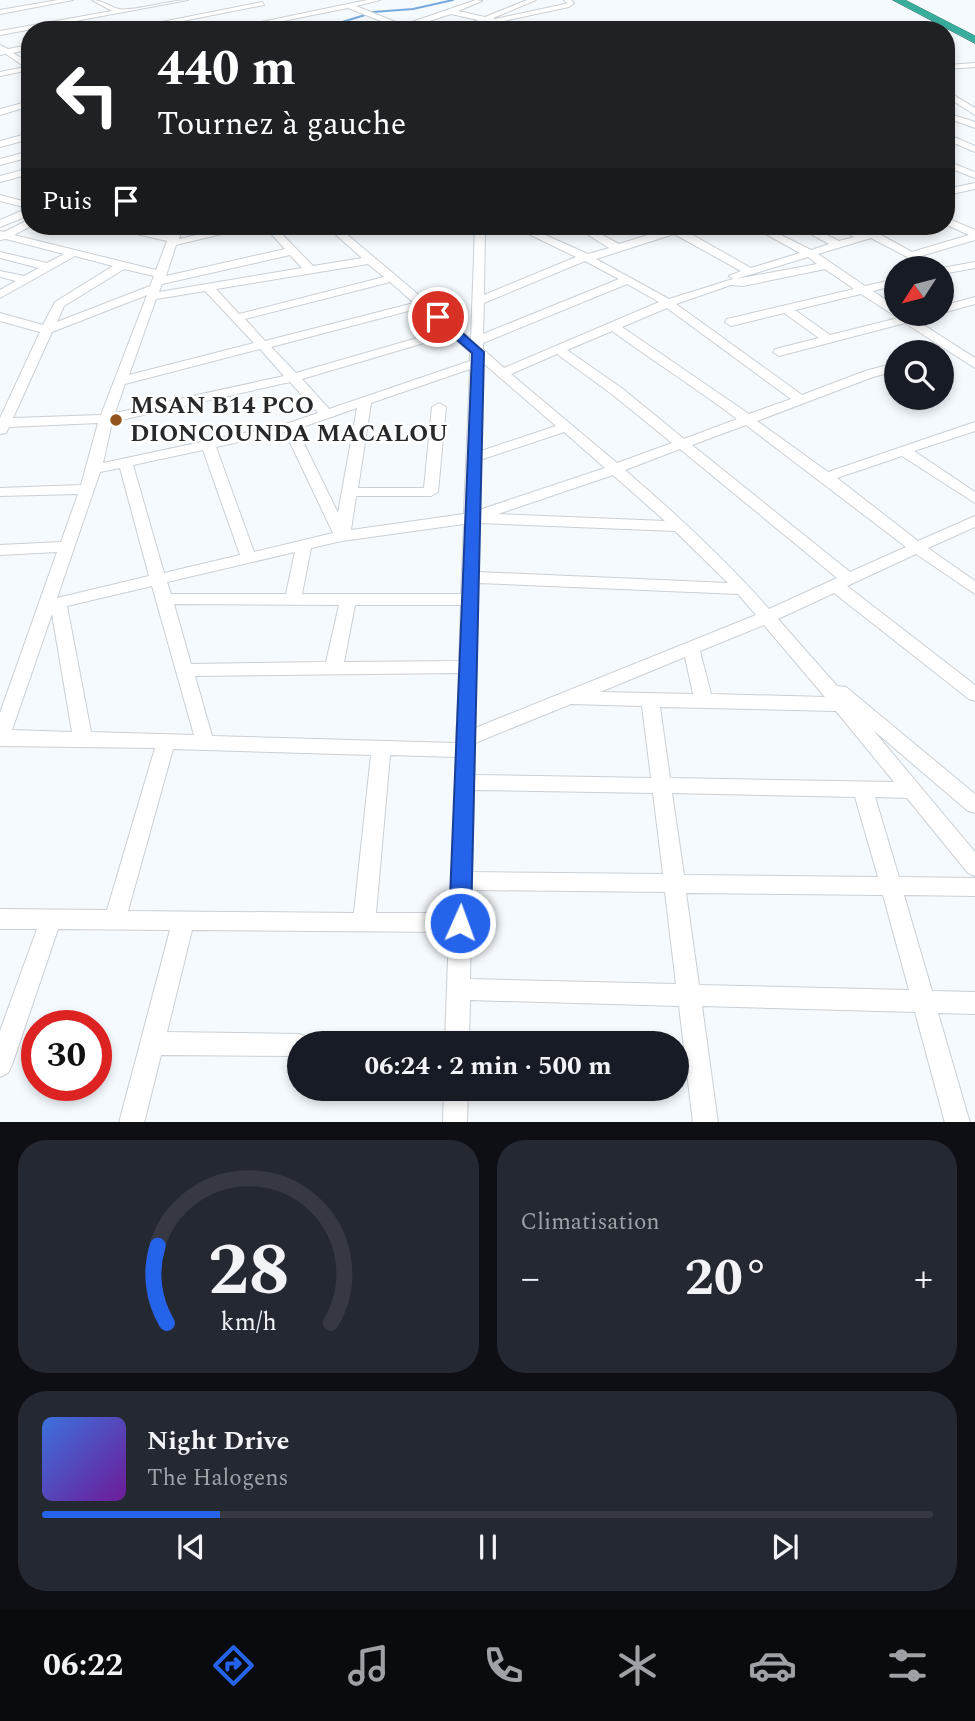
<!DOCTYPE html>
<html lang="fr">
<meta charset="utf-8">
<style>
body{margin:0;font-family:Spectral,serif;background:#242831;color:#f1f3f6;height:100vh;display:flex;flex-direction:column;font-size:26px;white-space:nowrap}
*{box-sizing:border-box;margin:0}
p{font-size:23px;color:#9ea1a6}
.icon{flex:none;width:38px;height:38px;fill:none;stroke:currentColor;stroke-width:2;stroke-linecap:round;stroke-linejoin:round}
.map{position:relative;height:1122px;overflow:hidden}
.drawer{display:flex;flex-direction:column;gap:18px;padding:18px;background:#0d0f14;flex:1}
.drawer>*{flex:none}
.top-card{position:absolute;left:21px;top:21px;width:934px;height:214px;border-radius:28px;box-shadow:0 4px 10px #0003;background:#202124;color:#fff;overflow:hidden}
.needle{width:46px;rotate:234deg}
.buttons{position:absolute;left:884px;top:256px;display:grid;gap:14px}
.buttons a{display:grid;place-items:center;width:70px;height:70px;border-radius:50%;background:#171b24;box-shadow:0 4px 10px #0003;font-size:35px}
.speed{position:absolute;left:21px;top:1010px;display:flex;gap:14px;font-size:35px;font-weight:700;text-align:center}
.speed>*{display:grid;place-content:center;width:91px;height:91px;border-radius:50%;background:#171b24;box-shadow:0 4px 10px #0003;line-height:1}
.speed .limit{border:10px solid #d22;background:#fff;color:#111}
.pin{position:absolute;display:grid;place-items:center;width:60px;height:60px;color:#fff;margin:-30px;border:4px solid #fff;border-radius:50%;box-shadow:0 2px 7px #0007}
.me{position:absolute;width:77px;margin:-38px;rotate:2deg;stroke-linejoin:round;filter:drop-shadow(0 0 5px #0008)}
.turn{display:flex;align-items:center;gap:24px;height:147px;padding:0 21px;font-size:32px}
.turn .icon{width:91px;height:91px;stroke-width:2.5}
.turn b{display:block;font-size:49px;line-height:60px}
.then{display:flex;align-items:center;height:66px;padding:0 21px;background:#0003;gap:14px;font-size:26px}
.big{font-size:52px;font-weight:700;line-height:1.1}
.drawer .widget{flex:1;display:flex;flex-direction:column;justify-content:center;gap:10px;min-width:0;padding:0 24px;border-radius:28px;background:#242831}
.drawer .dial{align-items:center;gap:0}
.dial svg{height:182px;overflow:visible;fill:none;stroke:#363941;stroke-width:7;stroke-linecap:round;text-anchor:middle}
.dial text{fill:#f1f3f6;stroke:none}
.song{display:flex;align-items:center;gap:21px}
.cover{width:84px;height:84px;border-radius:10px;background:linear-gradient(135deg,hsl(220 70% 55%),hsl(280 70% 35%))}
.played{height:7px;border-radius:4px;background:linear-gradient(90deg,#2563eb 20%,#363941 20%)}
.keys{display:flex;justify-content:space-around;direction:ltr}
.heat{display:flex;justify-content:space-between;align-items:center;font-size:38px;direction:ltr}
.drawer .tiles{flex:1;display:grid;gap:18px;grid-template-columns:1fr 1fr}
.widget:last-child{grid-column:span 2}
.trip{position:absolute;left:287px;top:1031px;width:402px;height:70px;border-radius:35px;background:#171b24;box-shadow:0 4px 10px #0003;font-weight:700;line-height:70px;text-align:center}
.dock{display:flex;height:112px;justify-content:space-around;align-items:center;background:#090b0e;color:#9ea1a6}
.dock .icon{width:49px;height:49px}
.dock .on{color:#2563eb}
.dock b{font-size:32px;color:#f1f3f6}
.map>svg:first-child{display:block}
</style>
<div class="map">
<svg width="975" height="1123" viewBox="0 0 975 1123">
<rect width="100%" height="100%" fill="#f5fafe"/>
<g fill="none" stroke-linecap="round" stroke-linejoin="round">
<path stroke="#76aadd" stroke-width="2" d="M373,12L413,9L453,0
M329,26L365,15"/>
<defs>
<path id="minor" d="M58,0H73L0,14V10Z
M92,0C103,0 109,7 119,9C131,12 170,0 188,0L0,35V31L112,11Z
M367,0H380L356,6L403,25L476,0L482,1L458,11L485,17L527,0H536L493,18L495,19L565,4L567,3L564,0H571L574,3L569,7L499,22L504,30H497L493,23C480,20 468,30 455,30L478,20L451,14L420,24L436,30L413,26L392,30L396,27L348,8L238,30H223Z
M262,2L264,5L137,30H121Z
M0,45L8,49L30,45V49L13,53L30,63V70L0,76V72L25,67L6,54L0,55Z
M975,63V67L947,69V65Z
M947,91L975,108V115L947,97Z
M30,101V106L0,115V109Z
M947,113L975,122V128L947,118Z
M30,133V139L0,147V141Z
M947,134L975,146V152L947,140Z
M30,151V157L0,165V159Z
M947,161L975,172V178L947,167Z
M30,168V174L0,182V176Z
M975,183V189L947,195V189Z
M0,195L30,203V215L0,227V220L28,208L0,201Z
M947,218L975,230V240L911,259L871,238L818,254L865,286L896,279V285L873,291L896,307V313L908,315L937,313L916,320L975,358V368L905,323L779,356L773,352L775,349L819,338L784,313L731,326L725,322L727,319L854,289L825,269L743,286L731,285L676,304L802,395L865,371L896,363V371L873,377L757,421L828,472L975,422V431L914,451L975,492V503L902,456L837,478L918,541L975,516V527L928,548L975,581V594L916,554L847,586L975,685V701L969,699L834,593L778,619L837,686L846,687L975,794V813L968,811L873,730L975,852V876L968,873L907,798L875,797L899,877L975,878V896L904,895L932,991L975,992V1014L938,1013L970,1123H945L915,1012L702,1006L718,1123H693L679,1006L470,1000L469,1043H445L449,932L192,930L167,1032L299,1034L307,1037L310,1043H299V1056L161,1055L144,1123H119L170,930L58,929L12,1065L8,1073L0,1077V1031L37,929H0V909L107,910L155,748L0,746V713L57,552L0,555V545L61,542L78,494L0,496V488L81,485L98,423L9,427L6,433L0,434V418L40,332L0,321V313L43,325L55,302L113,266L75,256L0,298V290L16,281L0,277V271L24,276L39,268L0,258V252L47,263L64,254L6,239L0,240V231L4,232L30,219L31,226L14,235L156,270L167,241L111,228L110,226H128L169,235L173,226H183L179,239L237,226H255L176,245L166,276L285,249L264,226H274L313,266L362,258L326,226H337L471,339L475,226H485L484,295L576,257L512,226H525L588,254L609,248L574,226H586L619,244L677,226H692L684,230L751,268L800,253L751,226H763L811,250L829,244L796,226H808L839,241L854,237L837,226H849L865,234L891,226H906L881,235L912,252L969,235L947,225ZM674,234L741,271L729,276L733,279L669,299L596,259ZM290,255L302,268L159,292L162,284ZM808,257L817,264L736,279L739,278ZM585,261L619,279L483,334L484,303ZM368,264L384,277L239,314L216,289ZM124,269L154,276L150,286L57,322L64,306ZM390,282L414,303L265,341L245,319ZM627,284L659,302L504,368L483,349V343ZM205,291L254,343L129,375L156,299ZM861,294L892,314L899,315L898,318L830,335L795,310ZM147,295L101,415L13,418L52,332ZM420,308L445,330L296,373L271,347ZM667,308L791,399L749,414L622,327ZM612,331C653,361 696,388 737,419L684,439L623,389L567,350ZM451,335L470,352V361L329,409L302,379ZM260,349L284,376L115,413L125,384ZM557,354L613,395L672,443L617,463L511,374ZM482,362L556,426L481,451ZM470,369L464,514L351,530L356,496H431L438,492L446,407L439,403L432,407L424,488H358L371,403ZM290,382L318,413L286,424L103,463L112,422ZM357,408L338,513L297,429ZM746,425L906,547L850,572L692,445ZM285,432L333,533L254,552L216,447ZM564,432L605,468L479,510L480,460ZM680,449L837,578L769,609C725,559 676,514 625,470ZM203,450L240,555L164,573L133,465ZM120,468L149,576L57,598L100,472ZM613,475L665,521L498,514ZM479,523L675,531L728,583L478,572ZM464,524L461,594H302L311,548L342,541ZM295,552L286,594H171L167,582ZM478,583L738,594L756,615L475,728ZM152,586L194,735L91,732L67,606ZM174,604L339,605L326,662L191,664ZM355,605H461L459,661L344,662ZM52,614L72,732L12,730ZM764,625L825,697L711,694L700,651ZM685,657L693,694L600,692ZM459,673L456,743L212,736L195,676ZM571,704L642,706L651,778L474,775L475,743ZM660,707L836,711L894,782L670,778ZM173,749L371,755L354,913L128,911ZM390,755L456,757L450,913H376ZM474,790L653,793L663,874L472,872ZM672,793L855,797L878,877L684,875ZM472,890L665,892L676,984L470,979ZM686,893L883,895L909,990L699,985Z
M975,262V268L942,274V268Z
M975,297V304L946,312L941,313L942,306Z
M444,1088H468L467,1123H443Z"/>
<path id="highway" d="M893,0H905L975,36V43Z"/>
</defs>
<use href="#minor" stroke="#cad0d5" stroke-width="2"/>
<use href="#highway" stroke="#317f74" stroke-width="1"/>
<use href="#minor" fill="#fff" fill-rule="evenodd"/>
<use href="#highway" fill="#37ad9c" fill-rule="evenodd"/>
</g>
<path fill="#2563eb" stroke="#184099" stroke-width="2" d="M434,315H442L484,352L471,923L468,930L460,933L453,930L449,923L472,353L434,320Z"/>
<circle fill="#93541b" stroke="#fff" stroke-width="2.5" cx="116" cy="420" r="7"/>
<g text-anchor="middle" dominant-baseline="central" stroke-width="5" stroke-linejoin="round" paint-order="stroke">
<g font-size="24" font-weight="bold" fill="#27292b" stroke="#fff" text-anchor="start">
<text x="130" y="406">MSAN B14 PCO<tspan x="130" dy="28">DIONCOUNDA MACALOU</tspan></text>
</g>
</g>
</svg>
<div class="buttons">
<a><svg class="needle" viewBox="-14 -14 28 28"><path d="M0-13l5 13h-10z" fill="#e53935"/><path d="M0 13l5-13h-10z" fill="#9ea1a6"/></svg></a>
<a><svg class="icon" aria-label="search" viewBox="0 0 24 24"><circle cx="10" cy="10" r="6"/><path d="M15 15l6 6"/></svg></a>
</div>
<div class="speed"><div class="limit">30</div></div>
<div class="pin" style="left:438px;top:317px;background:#d93025"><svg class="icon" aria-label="arrive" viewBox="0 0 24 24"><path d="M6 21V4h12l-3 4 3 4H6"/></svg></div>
<svg class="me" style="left:460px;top:923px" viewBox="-20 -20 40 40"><circle r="17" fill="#2563eb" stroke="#fff" stroke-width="3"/><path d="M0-11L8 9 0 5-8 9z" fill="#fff"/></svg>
<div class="trip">06:24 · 2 min · 500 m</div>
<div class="top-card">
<div class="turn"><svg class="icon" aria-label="left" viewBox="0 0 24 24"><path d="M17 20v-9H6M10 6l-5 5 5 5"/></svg><div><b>440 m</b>Tournez à gauche</div></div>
<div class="then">Puis<svg class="icon" aria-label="arrive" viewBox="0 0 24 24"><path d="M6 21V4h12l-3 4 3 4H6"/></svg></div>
</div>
</div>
<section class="drawer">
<div class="tiles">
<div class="widget dial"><svg viewBox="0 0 100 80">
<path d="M14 69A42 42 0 1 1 86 69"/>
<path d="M14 69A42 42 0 0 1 10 35" stroke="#2563eb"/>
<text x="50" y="56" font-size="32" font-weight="700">28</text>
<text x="50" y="72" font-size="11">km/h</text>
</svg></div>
<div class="widget"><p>Climatisation</p>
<div class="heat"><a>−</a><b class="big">20°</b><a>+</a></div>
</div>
<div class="widget">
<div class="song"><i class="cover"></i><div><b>Night Drive</b><p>The Halogens</p></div></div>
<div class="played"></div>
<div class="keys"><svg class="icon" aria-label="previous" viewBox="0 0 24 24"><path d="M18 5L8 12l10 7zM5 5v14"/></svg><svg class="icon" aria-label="pause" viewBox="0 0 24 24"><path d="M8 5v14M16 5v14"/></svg><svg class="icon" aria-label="next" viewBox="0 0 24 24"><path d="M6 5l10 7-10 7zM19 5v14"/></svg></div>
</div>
</div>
</section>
<nav class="dock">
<b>06:22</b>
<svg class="icon on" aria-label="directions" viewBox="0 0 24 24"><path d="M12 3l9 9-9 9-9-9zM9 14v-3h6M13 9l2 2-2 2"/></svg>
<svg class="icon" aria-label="music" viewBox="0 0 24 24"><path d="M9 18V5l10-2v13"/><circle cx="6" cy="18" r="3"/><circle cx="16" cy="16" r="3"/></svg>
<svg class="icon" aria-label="phone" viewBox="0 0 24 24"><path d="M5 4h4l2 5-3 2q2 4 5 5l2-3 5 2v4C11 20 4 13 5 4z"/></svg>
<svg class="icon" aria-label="climate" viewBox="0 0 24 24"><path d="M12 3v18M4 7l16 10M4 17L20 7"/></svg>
<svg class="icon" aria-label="car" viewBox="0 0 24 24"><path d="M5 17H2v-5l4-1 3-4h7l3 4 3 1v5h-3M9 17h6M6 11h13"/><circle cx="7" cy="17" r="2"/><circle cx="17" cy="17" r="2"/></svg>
<svg class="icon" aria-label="filters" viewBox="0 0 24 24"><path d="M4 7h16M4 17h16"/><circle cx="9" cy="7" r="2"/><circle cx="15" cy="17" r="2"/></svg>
</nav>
